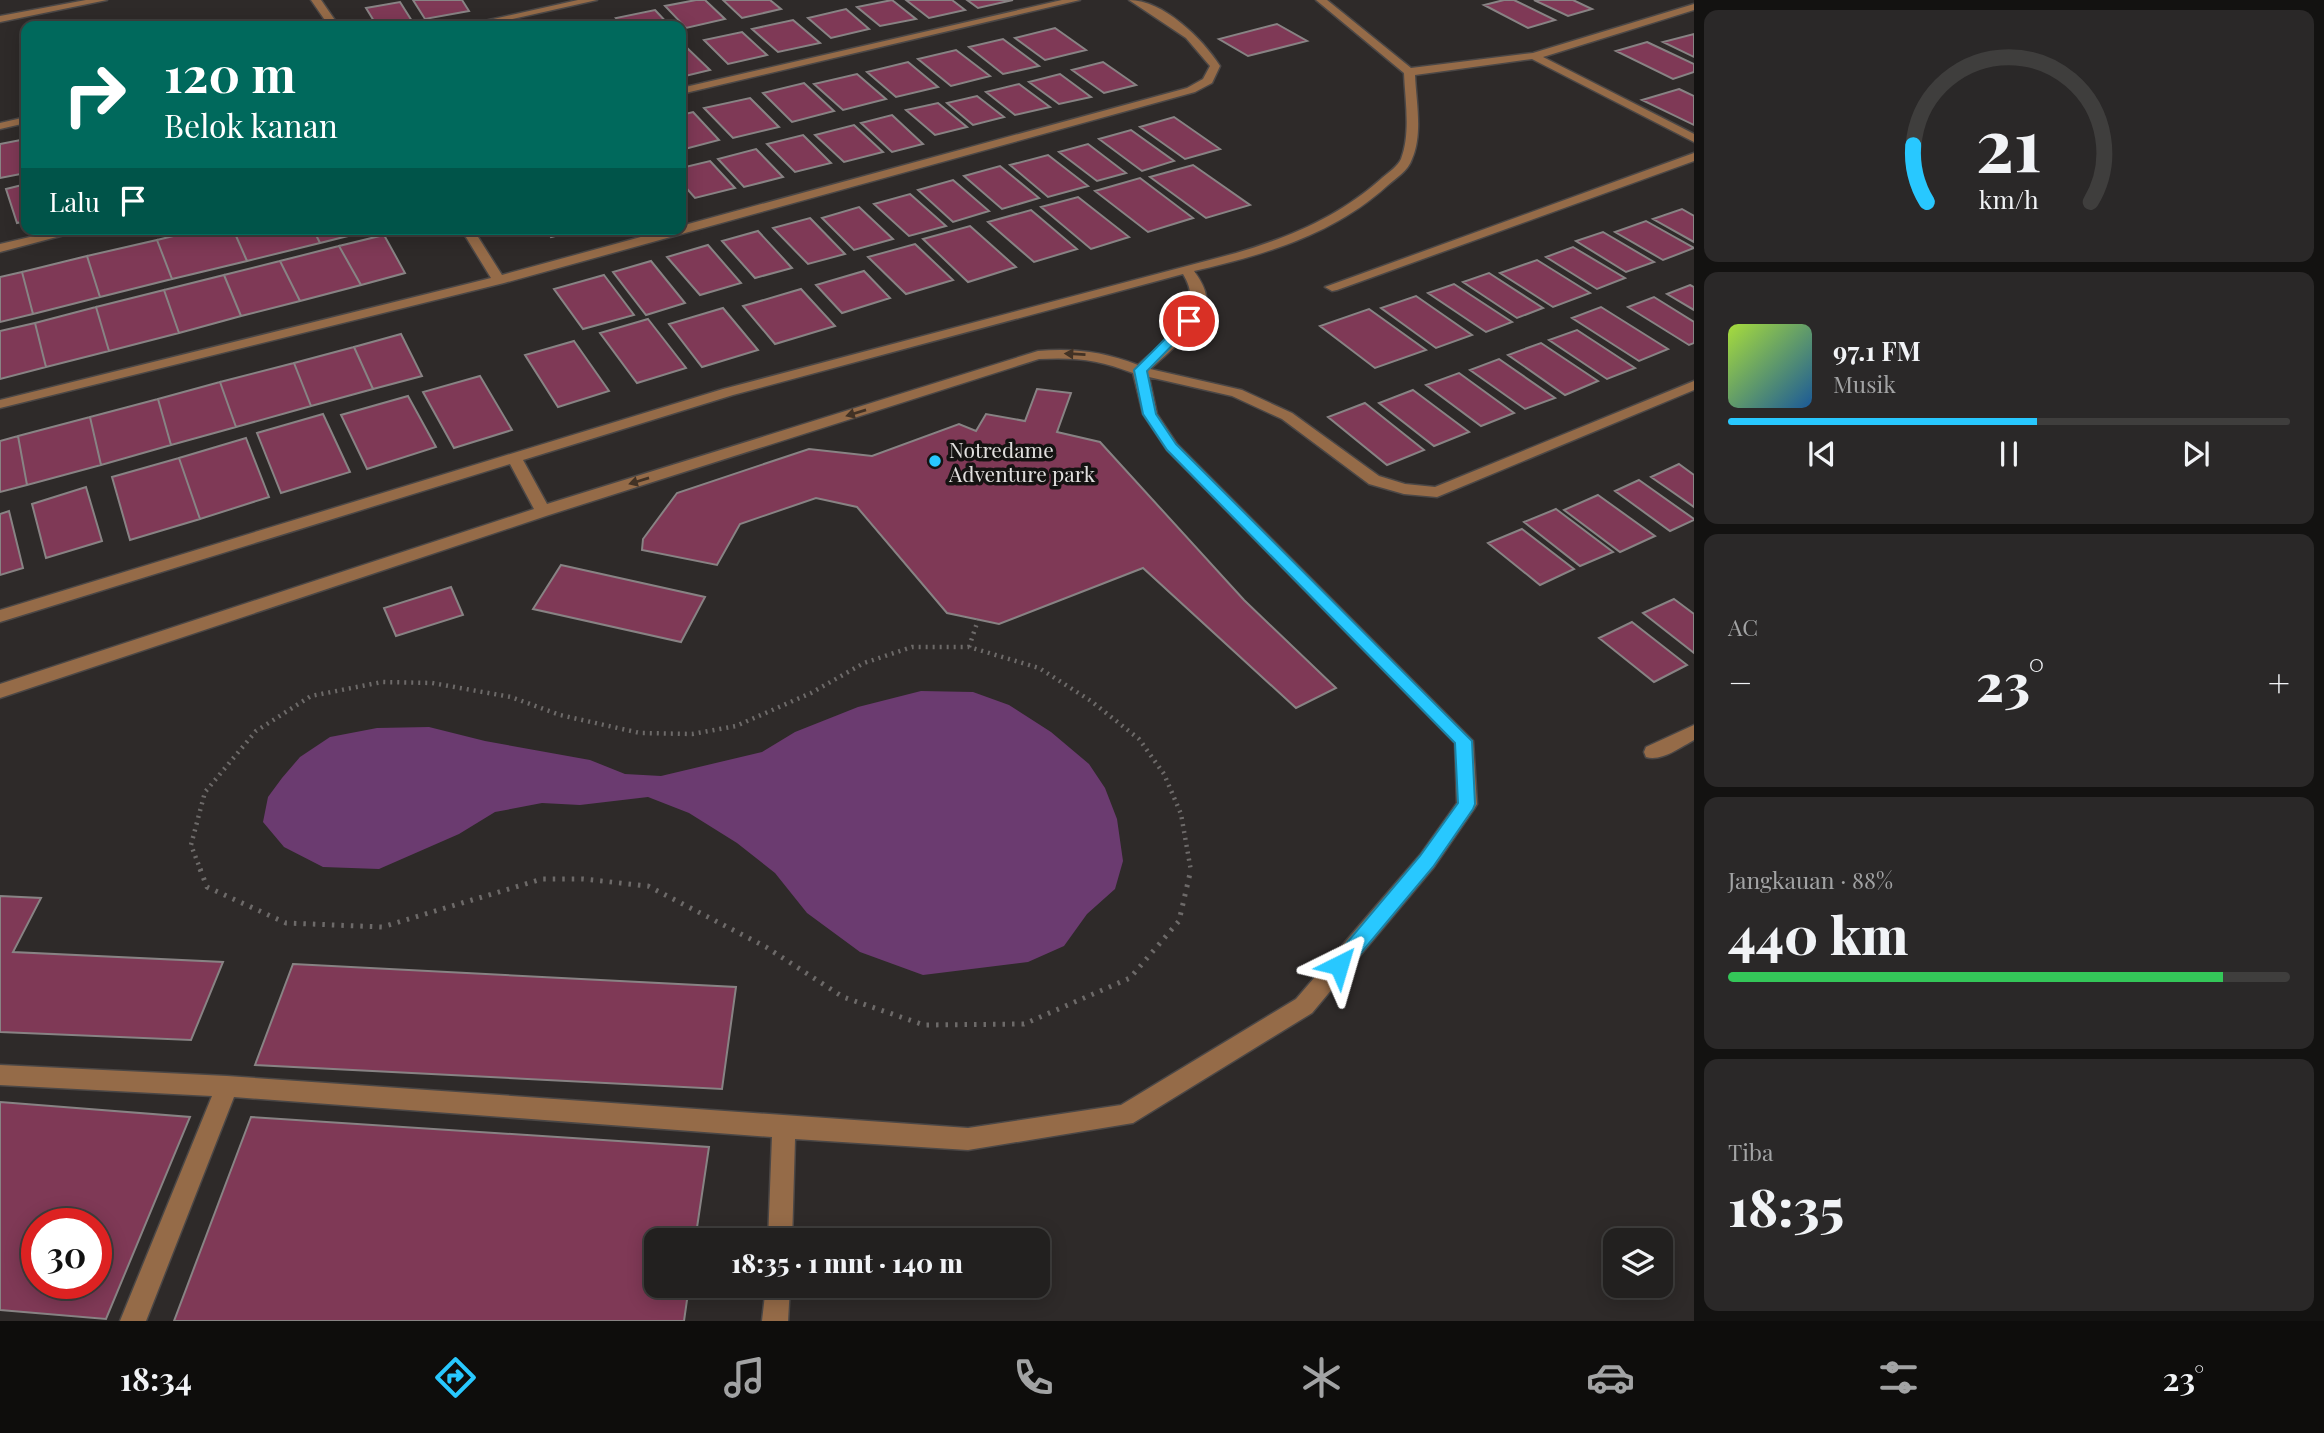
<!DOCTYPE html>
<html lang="id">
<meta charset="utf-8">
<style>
body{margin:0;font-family:"Playfair Display",serif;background:#2a2828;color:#f1f3f6;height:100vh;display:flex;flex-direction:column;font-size:26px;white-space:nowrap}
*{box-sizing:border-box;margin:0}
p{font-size:23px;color:#a2a3a4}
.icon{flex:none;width:38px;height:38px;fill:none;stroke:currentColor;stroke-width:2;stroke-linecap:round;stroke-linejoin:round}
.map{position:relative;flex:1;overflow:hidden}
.panel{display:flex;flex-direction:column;gap:10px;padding:10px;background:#131211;width:630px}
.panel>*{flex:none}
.banner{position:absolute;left:21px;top:21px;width:665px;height:214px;border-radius:14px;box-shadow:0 4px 18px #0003,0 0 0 2px #3f3e3d;background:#00695c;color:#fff;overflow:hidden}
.fabs{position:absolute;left:1603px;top:1228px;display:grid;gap:14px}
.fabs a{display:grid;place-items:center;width:70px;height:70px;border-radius:14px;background:#22201f;box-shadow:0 4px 18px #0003,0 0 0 2px #3f3e3d;font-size:35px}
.speed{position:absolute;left:21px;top:1208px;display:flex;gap:14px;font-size:35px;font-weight:700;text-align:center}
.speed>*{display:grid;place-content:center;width:91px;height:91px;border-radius:50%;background:#22201f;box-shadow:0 4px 18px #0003,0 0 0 2px #3f3e3d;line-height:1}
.speed .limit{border:10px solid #d22;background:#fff;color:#111}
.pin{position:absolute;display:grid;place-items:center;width:60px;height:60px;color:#fff;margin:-30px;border:4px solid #fff;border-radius:50%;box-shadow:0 2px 7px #0007}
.me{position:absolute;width:77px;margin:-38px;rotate:40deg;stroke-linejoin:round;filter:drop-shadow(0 0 5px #0008)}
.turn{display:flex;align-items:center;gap:24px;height:147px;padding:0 28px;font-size:32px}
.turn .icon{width:91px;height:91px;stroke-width:2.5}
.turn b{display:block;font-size:49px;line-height:60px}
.then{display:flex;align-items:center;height:66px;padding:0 28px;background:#0003;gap:14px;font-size:26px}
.big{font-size:52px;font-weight:800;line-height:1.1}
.panel .widget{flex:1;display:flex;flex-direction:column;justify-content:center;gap:10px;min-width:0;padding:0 24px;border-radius:14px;background:#2a2828}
.panel .dial{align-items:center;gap:0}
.dial svg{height:182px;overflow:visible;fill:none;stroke:#3f3e3d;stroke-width:7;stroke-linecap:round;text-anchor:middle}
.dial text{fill:#f1f3f6;stroke:none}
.song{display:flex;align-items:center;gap:21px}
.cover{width:84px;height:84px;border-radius:10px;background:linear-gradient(135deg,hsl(80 70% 55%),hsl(210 70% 35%))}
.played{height:7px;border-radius:4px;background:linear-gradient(90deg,#28c8ff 55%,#3f3e3d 55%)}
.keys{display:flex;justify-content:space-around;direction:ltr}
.heat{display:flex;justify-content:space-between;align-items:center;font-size:38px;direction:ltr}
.charge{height:10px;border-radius:5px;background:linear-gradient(90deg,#34c759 88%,#3f3e3d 0)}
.trip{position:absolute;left:644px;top:1228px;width:406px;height:70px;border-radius:14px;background:#22201f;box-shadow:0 4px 18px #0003,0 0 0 2px #3f3e3d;font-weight:800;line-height:70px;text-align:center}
.menu{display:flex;height:112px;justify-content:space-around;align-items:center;background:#0e0d0c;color:#a2a3a4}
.menu .icon{width:49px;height:49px}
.menu .selected{color:#28c8ff}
.menu b{font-size:32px;color:#f1f3f6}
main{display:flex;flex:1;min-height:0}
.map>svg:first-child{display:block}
</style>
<main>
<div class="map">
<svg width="1694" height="1321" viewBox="0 0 1694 1321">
<rect width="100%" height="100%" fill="#2e2a29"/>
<path fill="#6b3b70" d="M921,691L973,692L1009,705L1051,732L1089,764L1105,788L1117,819L1123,861L1115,889L1087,914L1064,946L1028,962L923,975L860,952L807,913L775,873L737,843L689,813L648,797L580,805L542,803L495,812L459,834L379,869L323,867L284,847L263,822L268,797L282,778L300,757L330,737L377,728L429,727L485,741L590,760L625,774L661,776L762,752L795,732L858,707Z"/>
<path fill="#7f3956" stroke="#888384" stroke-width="2" fill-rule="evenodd" d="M413,0H462L469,11L425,19Z
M696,0H705L725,19L686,28L665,6Z
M723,0H770L781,9L742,18Z
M892,0L916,19L880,26L857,7Z
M906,0H952L965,10L929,18Z
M967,0H1013L978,8Z
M1504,0H1514L1555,20L1528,28L1484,5Z
M1534,0H1573L1592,9L1568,16Z
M400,2L412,21L377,26L366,8Z
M846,9L869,29L831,38L808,18Z
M655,10L670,26H624L616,18Z
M604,20L611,26H573Z
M793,20L820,43L778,52L752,29Z
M1277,24L1307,41L1248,56L1219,39Z
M1055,28L1086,50L1045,60L1015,38Z
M742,32L767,55L728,64L704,40Z
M1694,34V57L1663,42Z
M1003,39L1039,66L1003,74L969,47Z
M1647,42L1694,64V72L1673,79L1616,51Z
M681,45H684L710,70L681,77Z
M956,50L990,76L951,86L918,59Z
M908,62L938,87L896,97L867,72Z
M1103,62L1136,85L1104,93L1072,70Z
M857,74L886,99L843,110L814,84Z
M1060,74L1091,97L1059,104L1029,82Z
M804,83L834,111L792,122L763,93Z
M1019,84L1050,107L1015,115L986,92Z
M1679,89L1694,96V125L1642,100Z
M977,96L1004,117L973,125L947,103Z
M750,98L779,127L733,138L704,108Z
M938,103L967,127L935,135L906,110Z
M693,112L719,140L681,150V115Z
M892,115L923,144L892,152L861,123Z
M1174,117L1220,149L1185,159L1140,127Z
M854,125L883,152L844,162L815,135Z
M1131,130L1174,161L1142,171L1099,139Z
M803,135L831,163L795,172L767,144Z
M26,139V173L0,178V144Z
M1088,144L1126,173L1097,181L1059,152Z
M756,149L783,177L744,187L718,159Z
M1048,155L1088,186L1048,197L1010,165Z
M710,161L735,188L695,198L681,182V168Z
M1193,165L1250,205L1206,218L1150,177Z
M1000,166L1039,198L1002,209L964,176Z
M1140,178L1193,218L1148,232L1095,191Z
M953,180L989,211L953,222L918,190Z
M26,184V221L17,223L6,189Z
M910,194L946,226L909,236L874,204Z
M1078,197L1129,237L1091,249L1041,207Z
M859,207L893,239L854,250L822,218Z
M1682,209L1694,216V242L1653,219Z
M1031,210L1077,249L1034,262L988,222Z
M810,218L845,254L808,264L773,228Z
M1646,221L1694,248L1663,260L1615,232Z
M970,226L1016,267L968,282L923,239Z
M202,229H233L247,261L172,279L157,240Z
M233,229H313L320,243L247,261Z
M313,229H376L320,243Z
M546,229H583L551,237Z
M758,231L792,268L755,278L722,241Z
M1603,232L1654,262L1626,272L1576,241Z
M384,235L405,273L361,285L339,246Z
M157,240L172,279L100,297L87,256Z
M915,244L953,280L906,294L868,257Z
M708,245L741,283L700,295L667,257Z
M339,246L361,285L300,301L280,261Z
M1573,247L1625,278L1597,289L1546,257Z
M87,256L100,297L33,314L22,272Z
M1537,260L1590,293L1553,307L1500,273Z
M280,261L300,301L241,316L224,275Z
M651,261L685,303L646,315L613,272Z
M864,271L890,298L842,313L816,285Z
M22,272L33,314L0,322V277Z
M1489,273L1543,308L1517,318L1463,282Z
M224,275L241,316L179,333L164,290Z
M604,275L634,315L583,329L554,289Z
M1454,284L1512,322L1486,332L1428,293Z
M1690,285L1694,287V310L1667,294Z
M801,289L835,326L775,344L743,306Z
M164,290L179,333L109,351L96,307Z
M1416,296L1472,335L1436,348L1381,308Z
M1654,297L1694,322V343L1689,345L1628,307Z
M96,307L109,351L46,367L35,323Z
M1601,307L1668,349L1639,361L1572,318Z
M723,308L758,350L702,367L669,324Z
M1369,309L1426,350L1375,368L1320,326Z
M648,319L686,368L637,383L600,333Z
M35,323L46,367L0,379V331Z
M1577,330L1635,368L1607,379L1549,340Z
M401,334L422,376L373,389L354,347Z
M574,341L609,391L558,407L525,355Z
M1541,343L1598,381L1565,395L1508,355Z
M354,347L373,389L311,406L294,363Z
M1499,359L1555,398L1525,409L1470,370Z
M294,363L311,406L236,427L220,382Z
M1459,373L1514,413L1481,426L1426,385Z
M480,376L512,430L454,448L423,392Z
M220,382L236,427L171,445L158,399Z
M1037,389L1071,393L1057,432L1100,442L1244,600L1336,688L1296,708L1143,568L999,624L947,613L857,507L816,498L740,524L717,565L642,550L643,539L677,493L809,449L872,456L959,424L976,431L986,414L1025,421Z
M1413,390L1469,432L1434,446L1379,403Z
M408,396L436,447L367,469L341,415Z
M158,399L171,445L101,465L90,417Z
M1365,403L1424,450L1387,465L1328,417Z
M323,414L350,472L281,493L257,433Z
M90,417L101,465L27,485L18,436Z
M18,436L27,485L0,492V441Z
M246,438L269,497L200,519L179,458Z
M179,458L200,519L130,540L112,477Z
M1679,464L1694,475V507L1651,477Z
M1639,480L1694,519V520L1670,531L1615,491Z
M86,487L102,541L46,558L32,504Z
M1598,495L1655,536L1620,552L1564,510Z
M1556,509L1613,552L1580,566L1524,522Z
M9,511L23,568L0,575V514Z
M1522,529L1574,569L1540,585L1488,543Z
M561,565L705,597L681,642L533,609Z
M451,587L463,615L396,636L384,608Z
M1674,599L1694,614V653L1643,613Z
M1632,622L1687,665L1654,682L1599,638Z
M0,896L41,898L13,952L223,962L191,1040L0,1032Z
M293,964L736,987L722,1089L255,1065Z
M0,1102L190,1117L106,1319L0,1310ZM37,1223H96V1283H37Z
M251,1117L709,1147L695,1241H656V1286H689L684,1321H174Z"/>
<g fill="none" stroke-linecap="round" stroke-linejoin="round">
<defs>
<path id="minor" d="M86,0H107L0,22V16Z
M311,0H321L339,26H329Z
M578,0H597L481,26H462Z
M1062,0H1080L681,94V88Z
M1129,0C1163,0 1203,39 1220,66L1212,83L1195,92L504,283L0,408V400L491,278L461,229H473L502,275L670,229H681V226L1187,88L1203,79L1210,66L1186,38Z
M1316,0H1327L1411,68L1533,53L1694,4V10L1543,57L1694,134V142L1532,59L1415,75C1416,101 1423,134 1412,159C1408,171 1396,178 1387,186C1333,235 1264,255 1194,271C1199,278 1205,287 1206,296C1207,322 1168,353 1150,369L1242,390L1292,413L1379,476L1405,484L1435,487L1694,381V390L1437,497L1404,494L1369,484L1282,419L1232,396L1149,377L1157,414L1177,444L1473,741L1477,804L1474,809L1434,867L1312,1013L1133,1123L968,1150L795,1139L792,1241H768L772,1137L234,1097L146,1321H120L212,1096L0,1085V1065L227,1076L968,1128L1121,1105L1296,999L1420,855L1457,803L1455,743L1167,450L1143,414L1133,373C1099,360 1076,357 1039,359L549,515L0,698V684L534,509L510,464L0,622V610L723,389L1236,253C1290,237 1340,216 1382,178C1389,172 1398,166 1401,159C1411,133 1405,100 1404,73ZM1183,274C1208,314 1165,340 1138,365C1104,352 1075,348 1038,351L547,504L523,460L733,395Z
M26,117V123L0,129V123Z
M1694,153V161L1337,290L1332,291L1325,287Z
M64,229H87L0,252V244Z
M1694,725V740C1681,747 1661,762 1646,757L1644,752L1646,747Z
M766,1286H790L788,1321H762Z"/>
</defs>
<use href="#minor" stroke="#4b4746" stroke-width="3"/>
<path stroke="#6d6a69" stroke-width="4.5" stroke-dasharray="2 5" stroke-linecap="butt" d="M969,647L978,620
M201,871L191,845L205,792L256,731L311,696L382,682L432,683L511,697L560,715L640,733L692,734L736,726L811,693L864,663L912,647H969L1039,668L1091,701L1139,739L1164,774L1181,814L1191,871"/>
<path stroke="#6d6a69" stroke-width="5" stroke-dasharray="2.5 7" stroke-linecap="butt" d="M200,869L207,887L286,923L382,927L542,879H583L648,886L766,947L843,997L924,1025L1024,1024L1130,978L1179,921L1191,869"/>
<use href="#minor" fill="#956b48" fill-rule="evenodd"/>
</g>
<defs><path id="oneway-solid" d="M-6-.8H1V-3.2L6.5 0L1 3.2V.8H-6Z" transform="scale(1.75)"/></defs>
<g fill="#423225">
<use href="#oneway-solid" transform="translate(1075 354) rotate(-177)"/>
<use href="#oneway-solid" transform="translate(856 413) rotate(163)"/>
<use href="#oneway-solid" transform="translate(639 481) rotate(163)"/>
</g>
<path fill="#28c8ff" stroke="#1a82a6" stroke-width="2" d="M1189,318L1195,321L1193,324L1147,371L1156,414L1176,444L1472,741L1475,804L1473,809L1433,867L1346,971L1339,973L1333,971L1330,965L1333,959L1420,856L1458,803L1455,743L1167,450L1143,414L1134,370L1185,319Z"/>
<circle fill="#28c8ff" stroke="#151312" stroke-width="2.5" cx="935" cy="461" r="7"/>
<g text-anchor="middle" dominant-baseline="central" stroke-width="7" stroke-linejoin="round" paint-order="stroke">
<g font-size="21" fill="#e1dfde" stroke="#151312" text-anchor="start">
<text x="949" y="449">Notredame<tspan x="949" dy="24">Adventure park</tspan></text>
</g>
</g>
</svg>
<div class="fabs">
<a><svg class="icon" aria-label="layers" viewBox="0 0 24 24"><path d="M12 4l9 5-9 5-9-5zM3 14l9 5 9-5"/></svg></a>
</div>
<div class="speed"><div class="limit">30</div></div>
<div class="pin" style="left:1189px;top:321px;background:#d93025"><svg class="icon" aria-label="arrive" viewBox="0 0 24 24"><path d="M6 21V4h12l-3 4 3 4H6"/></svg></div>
<svg class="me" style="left:1339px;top:965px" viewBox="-20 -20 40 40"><path d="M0-17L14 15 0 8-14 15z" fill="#28c8ff" stroke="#fff" stroke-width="4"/></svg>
<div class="trip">18:35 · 1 mnt · 140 m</div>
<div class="banner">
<div class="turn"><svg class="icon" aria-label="right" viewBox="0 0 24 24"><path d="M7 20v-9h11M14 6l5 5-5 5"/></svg><div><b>120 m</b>Belok kanan</div></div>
<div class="then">Lalu<svg class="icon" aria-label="arrive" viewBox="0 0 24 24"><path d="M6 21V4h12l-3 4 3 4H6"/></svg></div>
</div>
</div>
<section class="panel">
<div class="widget dial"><svg viewBox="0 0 100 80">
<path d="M14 69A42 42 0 1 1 86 69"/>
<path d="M14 69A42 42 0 0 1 8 44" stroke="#28c8ff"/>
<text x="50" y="56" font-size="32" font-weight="700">21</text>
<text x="50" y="72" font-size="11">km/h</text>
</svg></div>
<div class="widget">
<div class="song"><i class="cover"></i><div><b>97.1 FM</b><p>Musik</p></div></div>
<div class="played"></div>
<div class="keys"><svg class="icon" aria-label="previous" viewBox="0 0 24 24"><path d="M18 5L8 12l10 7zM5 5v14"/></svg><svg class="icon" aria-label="pause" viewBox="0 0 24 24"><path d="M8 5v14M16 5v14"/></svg><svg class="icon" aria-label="next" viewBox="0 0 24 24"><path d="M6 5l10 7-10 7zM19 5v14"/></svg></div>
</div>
<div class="widget"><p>AC</p>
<div class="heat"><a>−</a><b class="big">23°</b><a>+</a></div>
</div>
<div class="widget"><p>Jangkauan · 88%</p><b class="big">440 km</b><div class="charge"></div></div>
<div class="widget"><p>Tiba</p><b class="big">18:35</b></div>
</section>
</main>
<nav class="menu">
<b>18:34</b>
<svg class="icon selected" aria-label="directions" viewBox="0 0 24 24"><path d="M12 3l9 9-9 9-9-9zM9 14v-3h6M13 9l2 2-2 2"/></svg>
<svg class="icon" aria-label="music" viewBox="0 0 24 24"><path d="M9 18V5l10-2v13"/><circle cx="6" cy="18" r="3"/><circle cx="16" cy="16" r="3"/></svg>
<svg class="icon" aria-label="phone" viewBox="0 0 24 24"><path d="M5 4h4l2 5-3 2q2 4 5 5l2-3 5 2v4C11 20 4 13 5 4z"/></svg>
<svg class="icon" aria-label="climate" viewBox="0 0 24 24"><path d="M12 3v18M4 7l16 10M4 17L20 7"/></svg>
<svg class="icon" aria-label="car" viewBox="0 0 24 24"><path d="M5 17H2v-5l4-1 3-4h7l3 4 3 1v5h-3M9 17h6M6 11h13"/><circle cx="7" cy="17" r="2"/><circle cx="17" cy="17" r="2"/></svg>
<svg class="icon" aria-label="filters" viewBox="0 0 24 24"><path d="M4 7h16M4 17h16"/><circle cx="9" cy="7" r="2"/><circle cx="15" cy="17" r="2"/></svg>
<b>23°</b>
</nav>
